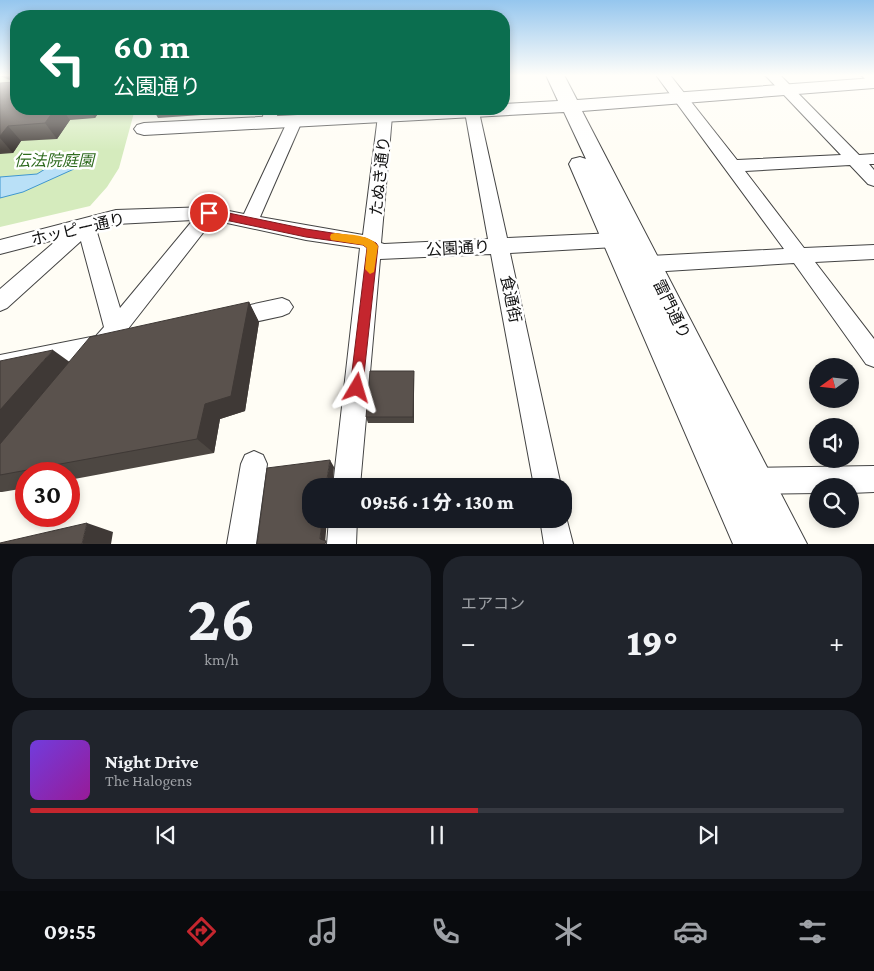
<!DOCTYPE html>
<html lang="ja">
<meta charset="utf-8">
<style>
body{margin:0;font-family:"Crimson Pro","Noto Sans JP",serif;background:#20242c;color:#f1f3f6;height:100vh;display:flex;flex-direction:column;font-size:19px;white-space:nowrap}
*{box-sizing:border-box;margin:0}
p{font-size:16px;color:#9ea1a6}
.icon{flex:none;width:28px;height:28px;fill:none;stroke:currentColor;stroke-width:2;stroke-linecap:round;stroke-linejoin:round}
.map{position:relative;height:544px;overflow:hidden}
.details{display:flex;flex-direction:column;gap:12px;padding:12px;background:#0d0f14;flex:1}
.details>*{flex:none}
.guide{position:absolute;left:10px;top:10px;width:500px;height:105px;border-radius:20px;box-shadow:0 2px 8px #0003;background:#0b6e4f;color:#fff;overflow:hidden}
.needle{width:32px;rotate:255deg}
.buttons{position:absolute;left:809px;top:358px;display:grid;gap:10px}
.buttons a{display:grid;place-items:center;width:50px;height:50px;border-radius:50%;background:#171b24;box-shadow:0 2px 8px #0003;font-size:25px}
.speed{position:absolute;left:15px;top:462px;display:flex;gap:10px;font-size:25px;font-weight:700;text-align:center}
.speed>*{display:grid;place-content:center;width:65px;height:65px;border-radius:50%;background:#171b24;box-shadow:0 2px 8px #0003;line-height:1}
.speed .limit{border:8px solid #d22;background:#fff;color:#111}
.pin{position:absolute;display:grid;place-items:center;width:42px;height:42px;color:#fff;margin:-21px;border:2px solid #fff;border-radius:50%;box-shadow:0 1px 5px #0007}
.me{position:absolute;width:55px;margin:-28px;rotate:7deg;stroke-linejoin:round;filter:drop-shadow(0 0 4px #0008)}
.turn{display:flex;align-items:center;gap:18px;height:105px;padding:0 20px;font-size:22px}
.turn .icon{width:65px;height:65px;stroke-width:2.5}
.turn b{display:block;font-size:35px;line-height:42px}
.big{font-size:38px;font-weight:800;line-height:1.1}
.details .card{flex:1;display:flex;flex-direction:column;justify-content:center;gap:8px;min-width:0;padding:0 18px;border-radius:20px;background:#20242c}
.details .dial{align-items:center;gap:0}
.dial b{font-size:65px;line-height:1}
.song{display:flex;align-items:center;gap:15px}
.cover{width:60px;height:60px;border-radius:8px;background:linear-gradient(135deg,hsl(260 70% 55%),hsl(300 70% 35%))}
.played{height:5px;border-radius:2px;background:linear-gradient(90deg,#c4262e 55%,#363941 55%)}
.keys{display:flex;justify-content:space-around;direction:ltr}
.heat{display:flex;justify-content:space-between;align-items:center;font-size:28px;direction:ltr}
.details .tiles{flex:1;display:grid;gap:12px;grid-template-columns:1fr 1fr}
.card:last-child{grid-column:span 2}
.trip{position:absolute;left:302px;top:478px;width:270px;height:50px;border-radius:20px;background:#171b24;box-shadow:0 2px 8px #0003;font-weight:800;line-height:50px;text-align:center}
.tabs{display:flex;height:80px;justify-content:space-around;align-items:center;background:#090b0e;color:#9ea1a6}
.tabs .icon{width:35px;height:35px}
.tabs .active{color:#c4262e}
.tabs b{font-size:22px;color:#f1f3f6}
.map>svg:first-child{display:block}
</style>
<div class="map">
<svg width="874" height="544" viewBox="0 0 874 544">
<rect width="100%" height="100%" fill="#fffdf5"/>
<path fill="#d5ebbd" d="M0,75H16V109H135L119,168L107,187L90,206L0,227Z"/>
<path fill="#b9e0f7" stroke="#3f96cf" d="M68,164L74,169L23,192L0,198V177L37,174L50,166Z"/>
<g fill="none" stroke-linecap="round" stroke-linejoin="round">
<defs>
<path id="minor" d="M656,75H670L737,160L841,155L765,75H780L859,155L874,154V164H869L874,170V186L868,184L850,165L745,171L804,248L874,245V259L815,262L874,339V367L866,364L794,263L650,272L643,269L640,264L643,259L650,256L784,249Z
M861,75H874V84L869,83Z
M265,109H279L274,126H264L261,123Z
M467,109H477L479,112L507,238L615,233L622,235L624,240L622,245L615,247L510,253L561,486H534L491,254L380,259L360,486H333L360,248L306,240L213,220L117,343L114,351C106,354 103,361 95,364L87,361L86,358L0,377V355L96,336L104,327L81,241L7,308L0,311V289L58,239L0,254V240L116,210L209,207L244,214L289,118H299L302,121L260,217L363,235L378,116L380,113H390L392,116L381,243L384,244L488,239L465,112ZM193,220L120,308L96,229L116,224Z
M282,298L289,301L293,307L289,313L282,316L227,328L219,325L216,319L219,313L227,310Z
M254,451L263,455L267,464L256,544H227L241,464L245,455Z
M874,466V492L850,493V486H818V493L746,494L736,491L733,481L736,471L746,468Z
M564,509L573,544H544L540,519H564Z
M329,519H357L356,544H327Z"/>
<path id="tertiary" d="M546,75H564L577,100L874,78V88L582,111L807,544H733L569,164L572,159L580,157L586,159L564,112L144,135L137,133L134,129L137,125L144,123L413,109H504V104L558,101Z"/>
</defs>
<use href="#minor" stroke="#444" stroke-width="2"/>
<use href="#tertiary" stroke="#444" stroke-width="2"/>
<use href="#minor" fill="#fff" fill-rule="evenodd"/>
<use href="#tertiary" fill="#fff" fill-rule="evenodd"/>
</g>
<path fill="#4d4742" d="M0,75H16V109H101L95,118L70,120L57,139L21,141L13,153L0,154V83L15,82L0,76Z
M153,109H262L261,111L158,118Z
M249,302L259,322L245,411L220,419L214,453L69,480V474H26V488L2,492H0V361L69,362Z
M414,378V423H368L366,417Z"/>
<path fill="#3f3936" d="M55,109H62L70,120L57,139L45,123Z
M89,109H101L95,118Z
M8,126L21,141L13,153L0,138V136Z
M249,302L259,322L245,411L220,419L214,453L197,439L205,404Z
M53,350L71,363L0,448V410Z
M414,371V423L413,417Z
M330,460L334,467L333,483L335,486H331L327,479Z
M322,519H327L325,544L320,539Z
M87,523L113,532L111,544H82Z"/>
<path fill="#5a524d" stroke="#3f3936" d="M16,82V109H55L45,123L8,126L0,136V83Z
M249,302L231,396L205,404L197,439L0,475V444L90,337Z
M53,350L0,410V361Z
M370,371H414L413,417H366Z
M330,460L327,479L331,481V486H311V519H322L320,539L326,541L325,544H257L267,468Z
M87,523L82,544H0V543Z"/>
<linearGradient id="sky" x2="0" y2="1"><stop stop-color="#95c6ee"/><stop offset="0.5" stop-color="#fffefa"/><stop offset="1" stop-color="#fffefa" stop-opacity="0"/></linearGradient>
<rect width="874" height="151" fill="url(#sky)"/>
<path fill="#c4262e" stroke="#7f191e" d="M209,209L306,229L365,238L376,243L378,246L362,393L357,395L352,393L350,388L367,248L363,245L306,237L206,216L204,213Z"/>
<path fill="#f59e0b" d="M335,233C349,235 370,234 378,246L374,272L370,274L365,269L367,248L363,245L331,240L330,237L331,234Z"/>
<g text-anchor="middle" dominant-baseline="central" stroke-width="5" stroke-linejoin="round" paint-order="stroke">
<g font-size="16" font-style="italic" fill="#2f6b1f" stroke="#fff">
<text x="54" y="160">伝法院庭園</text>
</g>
<g font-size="16" fill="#111" stroke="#fff">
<text transform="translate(380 176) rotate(-84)">たぬき通り</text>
<text transform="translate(78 229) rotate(-13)">ホッピー通り</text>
<text transform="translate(458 248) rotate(-3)">公園通り</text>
<text transform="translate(511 299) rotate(78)">食通街</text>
<text transform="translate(672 309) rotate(64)">雷門通り</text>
</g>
</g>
</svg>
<div class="buttons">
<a><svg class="needle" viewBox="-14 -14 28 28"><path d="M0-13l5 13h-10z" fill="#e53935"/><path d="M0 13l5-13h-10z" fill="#9ea1a6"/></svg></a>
<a><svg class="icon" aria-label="sound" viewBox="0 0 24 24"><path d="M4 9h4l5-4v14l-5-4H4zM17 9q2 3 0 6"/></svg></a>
<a><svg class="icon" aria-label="search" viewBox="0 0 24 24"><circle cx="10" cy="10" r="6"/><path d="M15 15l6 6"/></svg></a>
</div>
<div class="speed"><div class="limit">30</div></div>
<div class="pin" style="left:209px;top:213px;background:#d93025"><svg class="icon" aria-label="arrive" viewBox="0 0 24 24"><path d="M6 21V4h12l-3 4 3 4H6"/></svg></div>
<svg class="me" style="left:357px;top:388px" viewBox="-20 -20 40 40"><path d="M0-17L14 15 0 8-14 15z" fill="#c4262e" stroke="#fff" stroke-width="4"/></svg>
<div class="trip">09:56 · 1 分 · 130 m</div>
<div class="guide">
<div class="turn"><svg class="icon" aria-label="left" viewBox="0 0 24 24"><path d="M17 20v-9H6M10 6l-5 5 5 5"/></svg><div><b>60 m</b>公園通り</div></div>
</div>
</div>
<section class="details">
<div class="tiles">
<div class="card dial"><b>26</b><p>km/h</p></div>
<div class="card"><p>エアコン</p>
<div class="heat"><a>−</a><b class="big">19°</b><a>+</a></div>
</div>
<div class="card">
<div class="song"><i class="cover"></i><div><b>Night Drive</b><p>The Halogens</p></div></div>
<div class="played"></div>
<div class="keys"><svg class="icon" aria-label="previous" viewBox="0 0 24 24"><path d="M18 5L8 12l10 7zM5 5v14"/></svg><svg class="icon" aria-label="pause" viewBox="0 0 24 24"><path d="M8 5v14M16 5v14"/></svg><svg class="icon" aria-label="next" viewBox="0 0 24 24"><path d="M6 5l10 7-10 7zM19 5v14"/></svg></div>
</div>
</div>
</section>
<nav class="tabs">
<b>09:55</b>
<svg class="icon active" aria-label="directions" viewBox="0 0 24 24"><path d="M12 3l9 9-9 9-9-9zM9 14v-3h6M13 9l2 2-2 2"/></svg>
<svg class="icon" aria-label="music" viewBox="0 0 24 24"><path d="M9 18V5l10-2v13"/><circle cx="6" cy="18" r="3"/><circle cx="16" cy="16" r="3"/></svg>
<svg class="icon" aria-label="phone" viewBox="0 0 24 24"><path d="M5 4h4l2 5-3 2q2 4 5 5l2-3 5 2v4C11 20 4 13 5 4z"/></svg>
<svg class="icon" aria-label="climate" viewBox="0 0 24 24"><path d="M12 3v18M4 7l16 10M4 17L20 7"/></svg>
<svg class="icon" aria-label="car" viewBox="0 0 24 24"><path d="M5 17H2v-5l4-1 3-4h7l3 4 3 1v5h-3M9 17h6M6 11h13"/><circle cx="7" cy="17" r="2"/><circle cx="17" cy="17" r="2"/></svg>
<svg class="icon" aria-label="filters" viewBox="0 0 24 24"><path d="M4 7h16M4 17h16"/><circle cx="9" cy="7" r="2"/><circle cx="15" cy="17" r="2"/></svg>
</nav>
